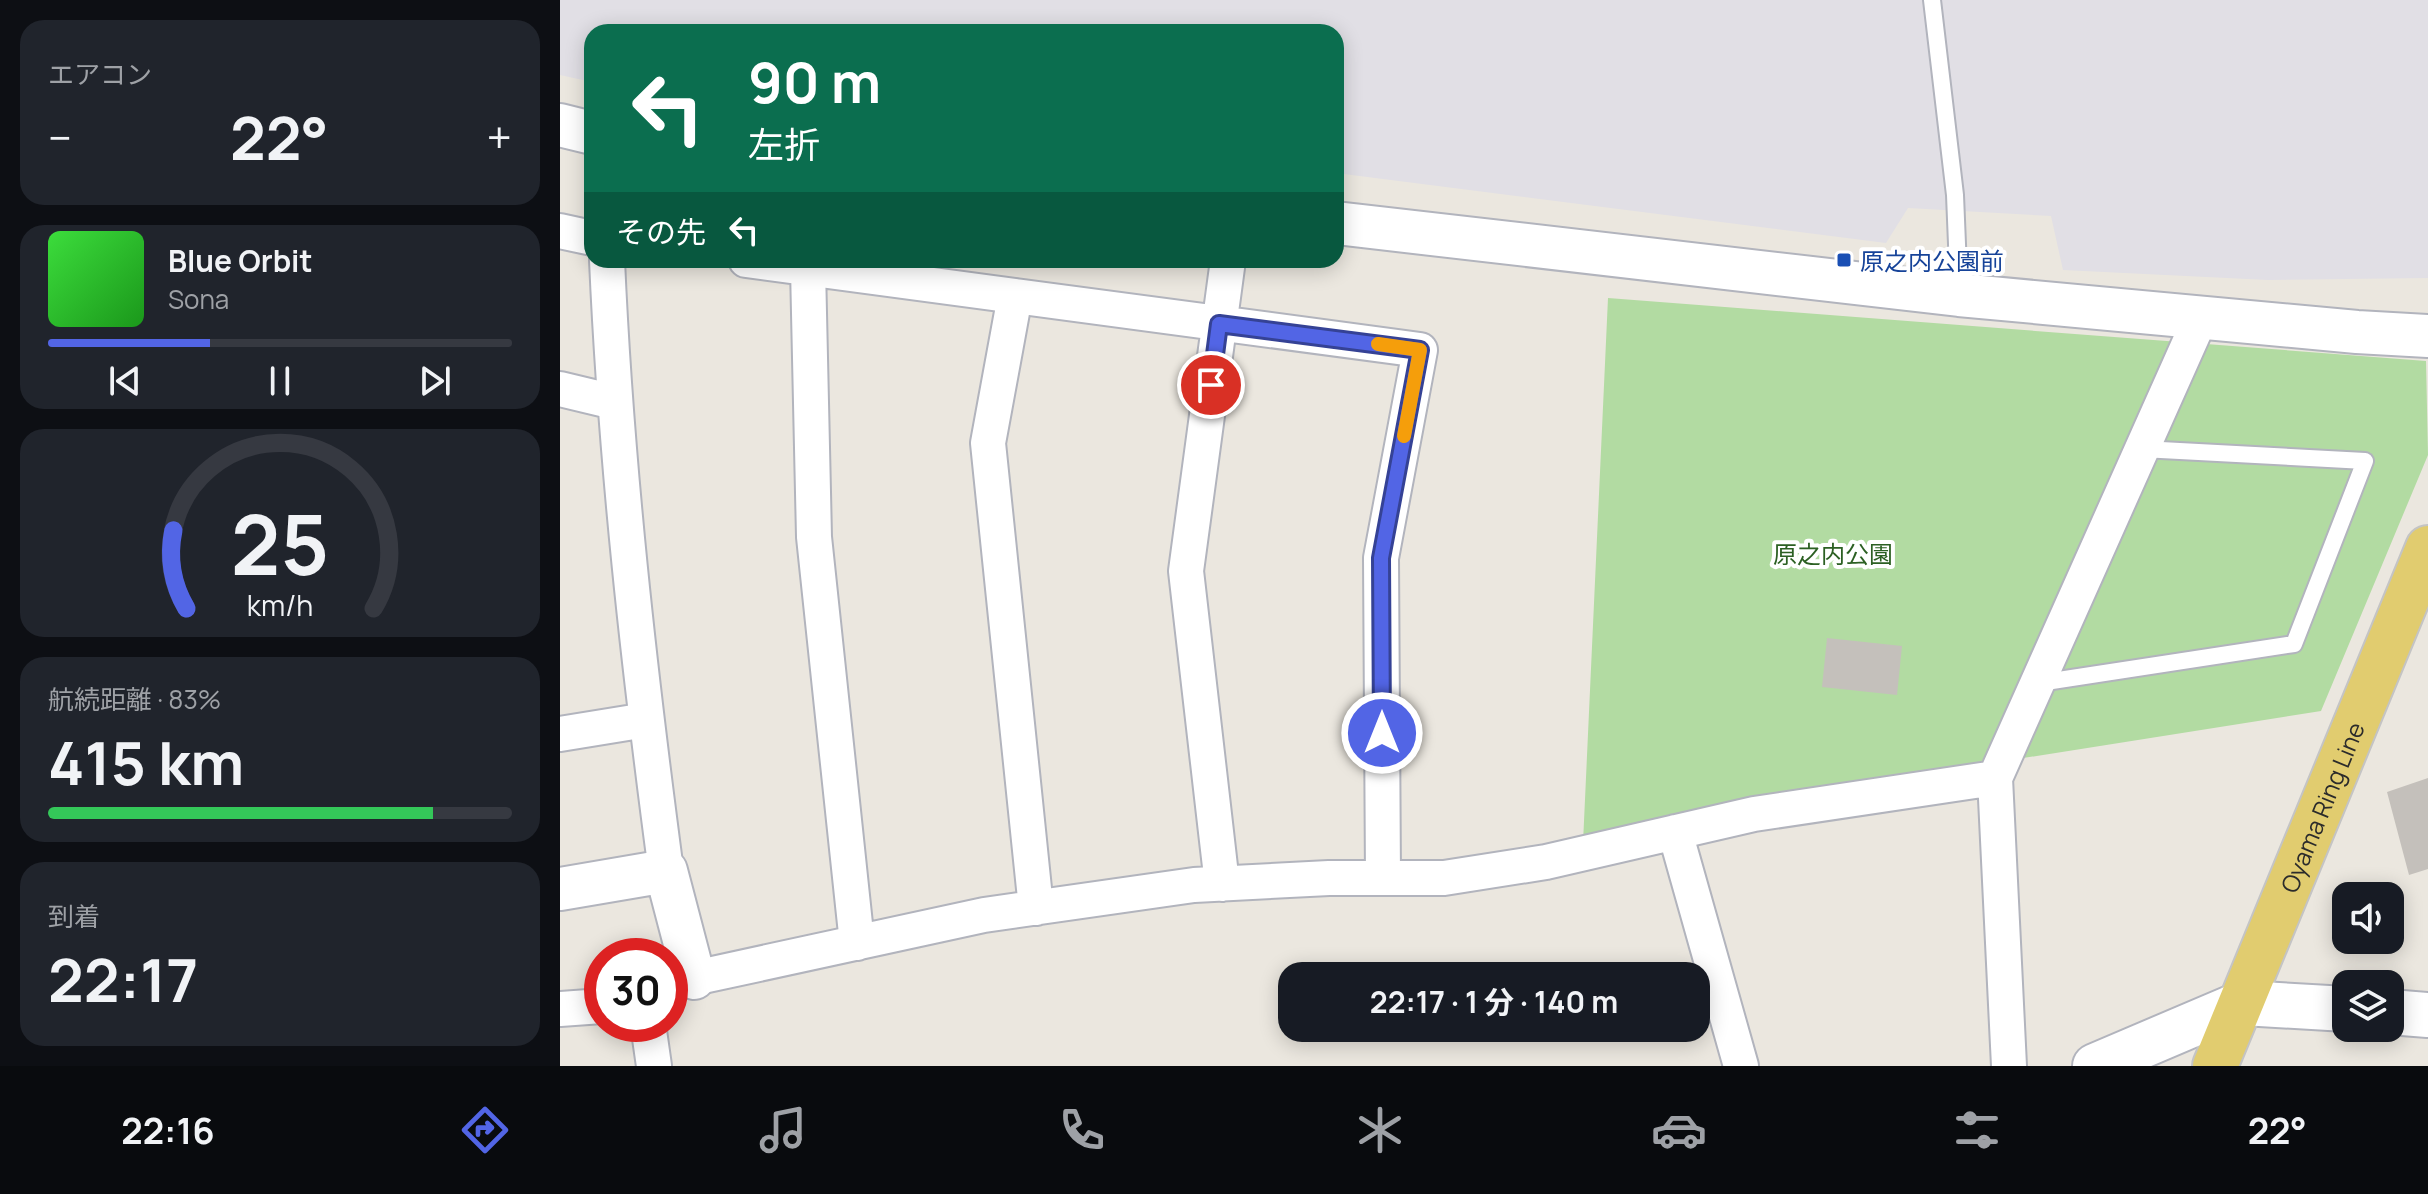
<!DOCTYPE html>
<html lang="ja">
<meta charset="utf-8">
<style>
body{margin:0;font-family:Manrope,"Noto Sans JP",sans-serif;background:#20242c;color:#f1f3f6;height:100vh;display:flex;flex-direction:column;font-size:30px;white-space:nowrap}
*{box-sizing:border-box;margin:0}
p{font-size:26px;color:#9ea1a6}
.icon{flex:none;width:44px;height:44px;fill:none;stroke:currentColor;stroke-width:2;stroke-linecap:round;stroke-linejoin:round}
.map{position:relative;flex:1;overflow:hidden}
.drawer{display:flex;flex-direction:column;gap:20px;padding:20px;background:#0d0f14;width:560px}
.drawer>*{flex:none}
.top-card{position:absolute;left:24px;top:24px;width:760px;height:244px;border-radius:24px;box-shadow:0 4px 20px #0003;background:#0b6e4f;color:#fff;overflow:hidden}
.buttons{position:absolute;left:1772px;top:882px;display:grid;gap:16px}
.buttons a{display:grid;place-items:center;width:72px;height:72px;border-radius:16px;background:#171b24;box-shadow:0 4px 20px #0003;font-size:40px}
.speed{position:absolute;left:24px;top:938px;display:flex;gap:16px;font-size:40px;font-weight:700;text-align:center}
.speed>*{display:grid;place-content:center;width:104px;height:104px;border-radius:50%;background:#171b24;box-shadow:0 4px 20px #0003;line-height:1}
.speed .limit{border:12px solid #d22;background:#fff;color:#111}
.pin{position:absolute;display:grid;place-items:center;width:68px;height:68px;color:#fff;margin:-34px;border:4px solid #fff;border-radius:50%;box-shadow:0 2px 8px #0007}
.me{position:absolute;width:88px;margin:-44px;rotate:0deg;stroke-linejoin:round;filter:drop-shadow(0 0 6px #0008)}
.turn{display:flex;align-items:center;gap:28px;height:168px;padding:0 32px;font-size:36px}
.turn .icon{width:104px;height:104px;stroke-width:2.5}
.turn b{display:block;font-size:56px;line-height:68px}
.then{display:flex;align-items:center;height:76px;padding:0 32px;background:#0003;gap:16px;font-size:30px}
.big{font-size:60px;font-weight:700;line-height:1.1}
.drawer .tile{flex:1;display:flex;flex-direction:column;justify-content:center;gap:12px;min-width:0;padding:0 28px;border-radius:24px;background:#20242c}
.drawer .dial{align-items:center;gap:0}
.dial svg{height:208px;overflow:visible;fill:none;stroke:#363941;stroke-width:7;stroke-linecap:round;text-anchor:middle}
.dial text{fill:#f1f3f6;stroke:none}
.song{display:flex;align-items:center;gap:24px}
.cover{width:96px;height:96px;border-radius:12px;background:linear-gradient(135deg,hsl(120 70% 55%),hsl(120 70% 35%))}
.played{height:8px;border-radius:4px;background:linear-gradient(90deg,#5265e5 35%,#363941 35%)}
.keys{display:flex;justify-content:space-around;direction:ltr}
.heat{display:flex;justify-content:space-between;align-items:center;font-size:44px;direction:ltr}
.charge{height:12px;border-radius:6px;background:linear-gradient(90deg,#34c759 83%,#363941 0)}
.trip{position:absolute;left:718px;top:962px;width:432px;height:80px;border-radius:24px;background:#171b24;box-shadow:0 4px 20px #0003;font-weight:700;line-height:80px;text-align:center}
.tabs{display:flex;height:128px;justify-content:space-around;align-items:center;background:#090b0e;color:#9ea1a6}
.tabs .icon{width:56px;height:56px}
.tabs .on{color:#5265e5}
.tabs b{font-size:36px;color:#f1f3f6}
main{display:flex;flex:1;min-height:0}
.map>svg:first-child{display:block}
</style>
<main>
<section class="drawer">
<div class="tile"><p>エアコン</p>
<div class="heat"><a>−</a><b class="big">22°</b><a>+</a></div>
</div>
<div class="tile">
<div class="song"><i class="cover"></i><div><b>Blue Orbit</b><p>Sona</p></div></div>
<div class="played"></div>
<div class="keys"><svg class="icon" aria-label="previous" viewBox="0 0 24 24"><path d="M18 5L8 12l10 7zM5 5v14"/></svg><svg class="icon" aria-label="pause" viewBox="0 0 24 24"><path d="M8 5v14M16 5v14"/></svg><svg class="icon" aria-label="next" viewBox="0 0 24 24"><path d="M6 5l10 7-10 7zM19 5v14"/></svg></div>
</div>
<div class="tile dial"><svg viewBox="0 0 100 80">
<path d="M14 69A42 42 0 1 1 86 69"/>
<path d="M14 69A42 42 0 0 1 9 39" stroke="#5265e5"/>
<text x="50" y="56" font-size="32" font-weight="700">25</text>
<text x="50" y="72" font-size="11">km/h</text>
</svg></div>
<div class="tile"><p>航続距離 · 83%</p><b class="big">415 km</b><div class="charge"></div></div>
<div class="tile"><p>到着</p><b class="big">22:17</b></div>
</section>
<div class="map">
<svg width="1868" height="1066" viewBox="0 0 1868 1066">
<rect width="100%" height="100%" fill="#ebe7df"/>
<path fill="#e1dfe5" d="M0,0H1868V278L1708,280L1503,270L1491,216L1348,208L1326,243L776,173V32H32V82L0,75Z"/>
<path fill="#b2dba2" d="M1048,298L1866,361L1868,455L1761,711L1432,763L1023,843Z"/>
<path fill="#c4c0bb" d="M1267,638L1342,646L1337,695L1262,687Z
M1868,778V869L1849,875L1827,792Z"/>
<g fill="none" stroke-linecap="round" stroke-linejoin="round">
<defs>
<path id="service" d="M1372,0L1395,195L1399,293
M1479,683L1734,644L1805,461L1582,449"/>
<path id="minor" d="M0,231L32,238
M47,260C56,465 79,668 106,871
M186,260L860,350L821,558L823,878
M248,268L254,537L297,943
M455,296L428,443L476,908
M0,389L54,402
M0,734L86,720
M1115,832L1181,1066
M662,884L626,571L668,260
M134,978L424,915L634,885L769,878H884L986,862L1194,814L1435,778
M0,1009L42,1006
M88,1024L94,1066
M1449,1066L1435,778L1640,319"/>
<path id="tertiary" d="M0,125L32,133
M776,223L1399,295L1797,332L1868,336
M0,889L106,871L134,978"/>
<path id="secondary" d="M1830,1012L1868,1015
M1535,1066L1683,1003L1786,1009"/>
<g id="primary">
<path id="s1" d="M1655,1066L1868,548"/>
</g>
</defs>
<use href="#service" stroke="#b2b4bd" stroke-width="20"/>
<use href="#minor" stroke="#b2b4bd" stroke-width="38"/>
<use href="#tertiary" stroke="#b2b4bd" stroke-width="46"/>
<use href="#secondary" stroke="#b2b4bd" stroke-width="48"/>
<use href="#primary" stroke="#c4c4c4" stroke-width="48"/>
<use href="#service" stroke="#fff" stroke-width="16"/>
<use href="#minor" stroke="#fff" stroke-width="34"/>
<use href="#tertiary" stroke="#fff" stroke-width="42"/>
<use href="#secondary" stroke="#fff" stroke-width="44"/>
<use href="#primary" stroke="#e1cc6f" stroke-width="44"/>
</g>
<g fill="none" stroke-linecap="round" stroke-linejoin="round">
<defs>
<path id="route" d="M651,385L659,324L860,350L821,558L822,733"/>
</defs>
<use href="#route" stroke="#354295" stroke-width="20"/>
<use href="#route" stroke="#5265e5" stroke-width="14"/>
<path stroke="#f59e0b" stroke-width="14" d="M818,344L860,350L844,436"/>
</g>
<rect fill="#1a4fb4" stroke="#fff" stroke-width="3" x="1276" y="252" width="16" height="16" rx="4"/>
<g text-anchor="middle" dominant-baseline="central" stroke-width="8" stroke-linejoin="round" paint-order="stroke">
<g font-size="24" fill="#164399" stroke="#fff" text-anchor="start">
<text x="1300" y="260">原之内公園前</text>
</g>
<g font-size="24" fill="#2c6023" stroke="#fff">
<text x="1273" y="553">原之内公園</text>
</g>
<g font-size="24" fill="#2b2b2b" stroke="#fff">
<text stroke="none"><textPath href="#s1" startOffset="280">Oyama Ring Line</textPath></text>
</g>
</g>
</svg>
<div class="buttons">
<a><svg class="icon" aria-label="sound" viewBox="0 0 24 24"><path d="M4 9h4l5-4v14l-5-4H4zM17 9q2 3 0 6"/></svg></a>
<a><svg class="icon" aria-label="layers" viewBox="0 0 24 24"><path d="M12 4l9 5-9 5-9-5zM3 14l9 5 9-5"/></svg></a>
</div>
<div class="speed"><div class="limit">30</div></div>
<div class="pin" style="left:651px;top:385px;background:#d93025"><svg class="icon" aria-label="arrive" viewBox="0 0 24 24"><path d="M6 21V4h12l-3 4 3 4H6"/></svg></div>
<svg class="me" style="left:822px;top:733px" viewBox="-20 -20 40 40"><circle r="17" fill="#5265e5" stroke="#fff" stroke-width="3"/><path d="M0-11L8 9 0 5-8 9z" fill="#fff"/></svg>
<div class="trip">22:17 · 1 分 · 140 m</div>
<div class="top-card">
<div class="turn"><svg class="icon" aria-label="left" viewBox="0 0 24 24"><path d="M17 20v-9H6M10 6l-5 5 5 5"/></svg><div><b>90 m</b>左折</div></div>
<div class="then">その先<svg class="icon" aria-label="left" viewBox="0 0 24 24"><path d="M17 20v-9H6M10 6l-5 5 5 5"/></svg></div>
</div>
</div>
</main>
<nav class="tabs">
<b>22:16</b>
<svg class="icon on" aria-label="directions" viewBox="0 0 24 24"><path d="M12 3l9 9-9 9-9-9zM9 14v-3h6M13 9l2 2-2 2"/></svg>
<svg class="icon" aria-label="music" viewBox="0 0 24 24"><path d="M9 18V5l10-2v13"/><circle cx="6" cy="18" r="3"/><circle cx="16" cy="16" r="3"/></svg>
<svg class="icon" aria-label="phone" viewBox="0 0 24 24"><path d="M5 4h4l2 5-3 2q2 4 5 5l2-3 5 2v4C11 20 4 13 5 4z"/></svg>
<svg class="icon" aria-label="climate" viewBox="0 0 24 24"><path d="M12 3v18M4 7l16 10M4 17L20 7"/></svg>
<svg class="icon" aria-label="car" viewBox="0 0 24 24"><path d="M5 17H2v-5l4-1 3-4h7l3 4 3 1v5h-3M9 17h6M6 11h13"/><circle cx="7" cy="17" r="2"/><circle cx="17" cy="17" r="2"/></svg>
<svg class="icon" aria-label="filters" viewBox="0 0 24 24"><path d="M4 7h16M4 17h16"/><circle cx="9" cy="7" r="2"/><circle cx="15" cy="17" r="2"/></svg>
<b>22°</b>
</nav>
